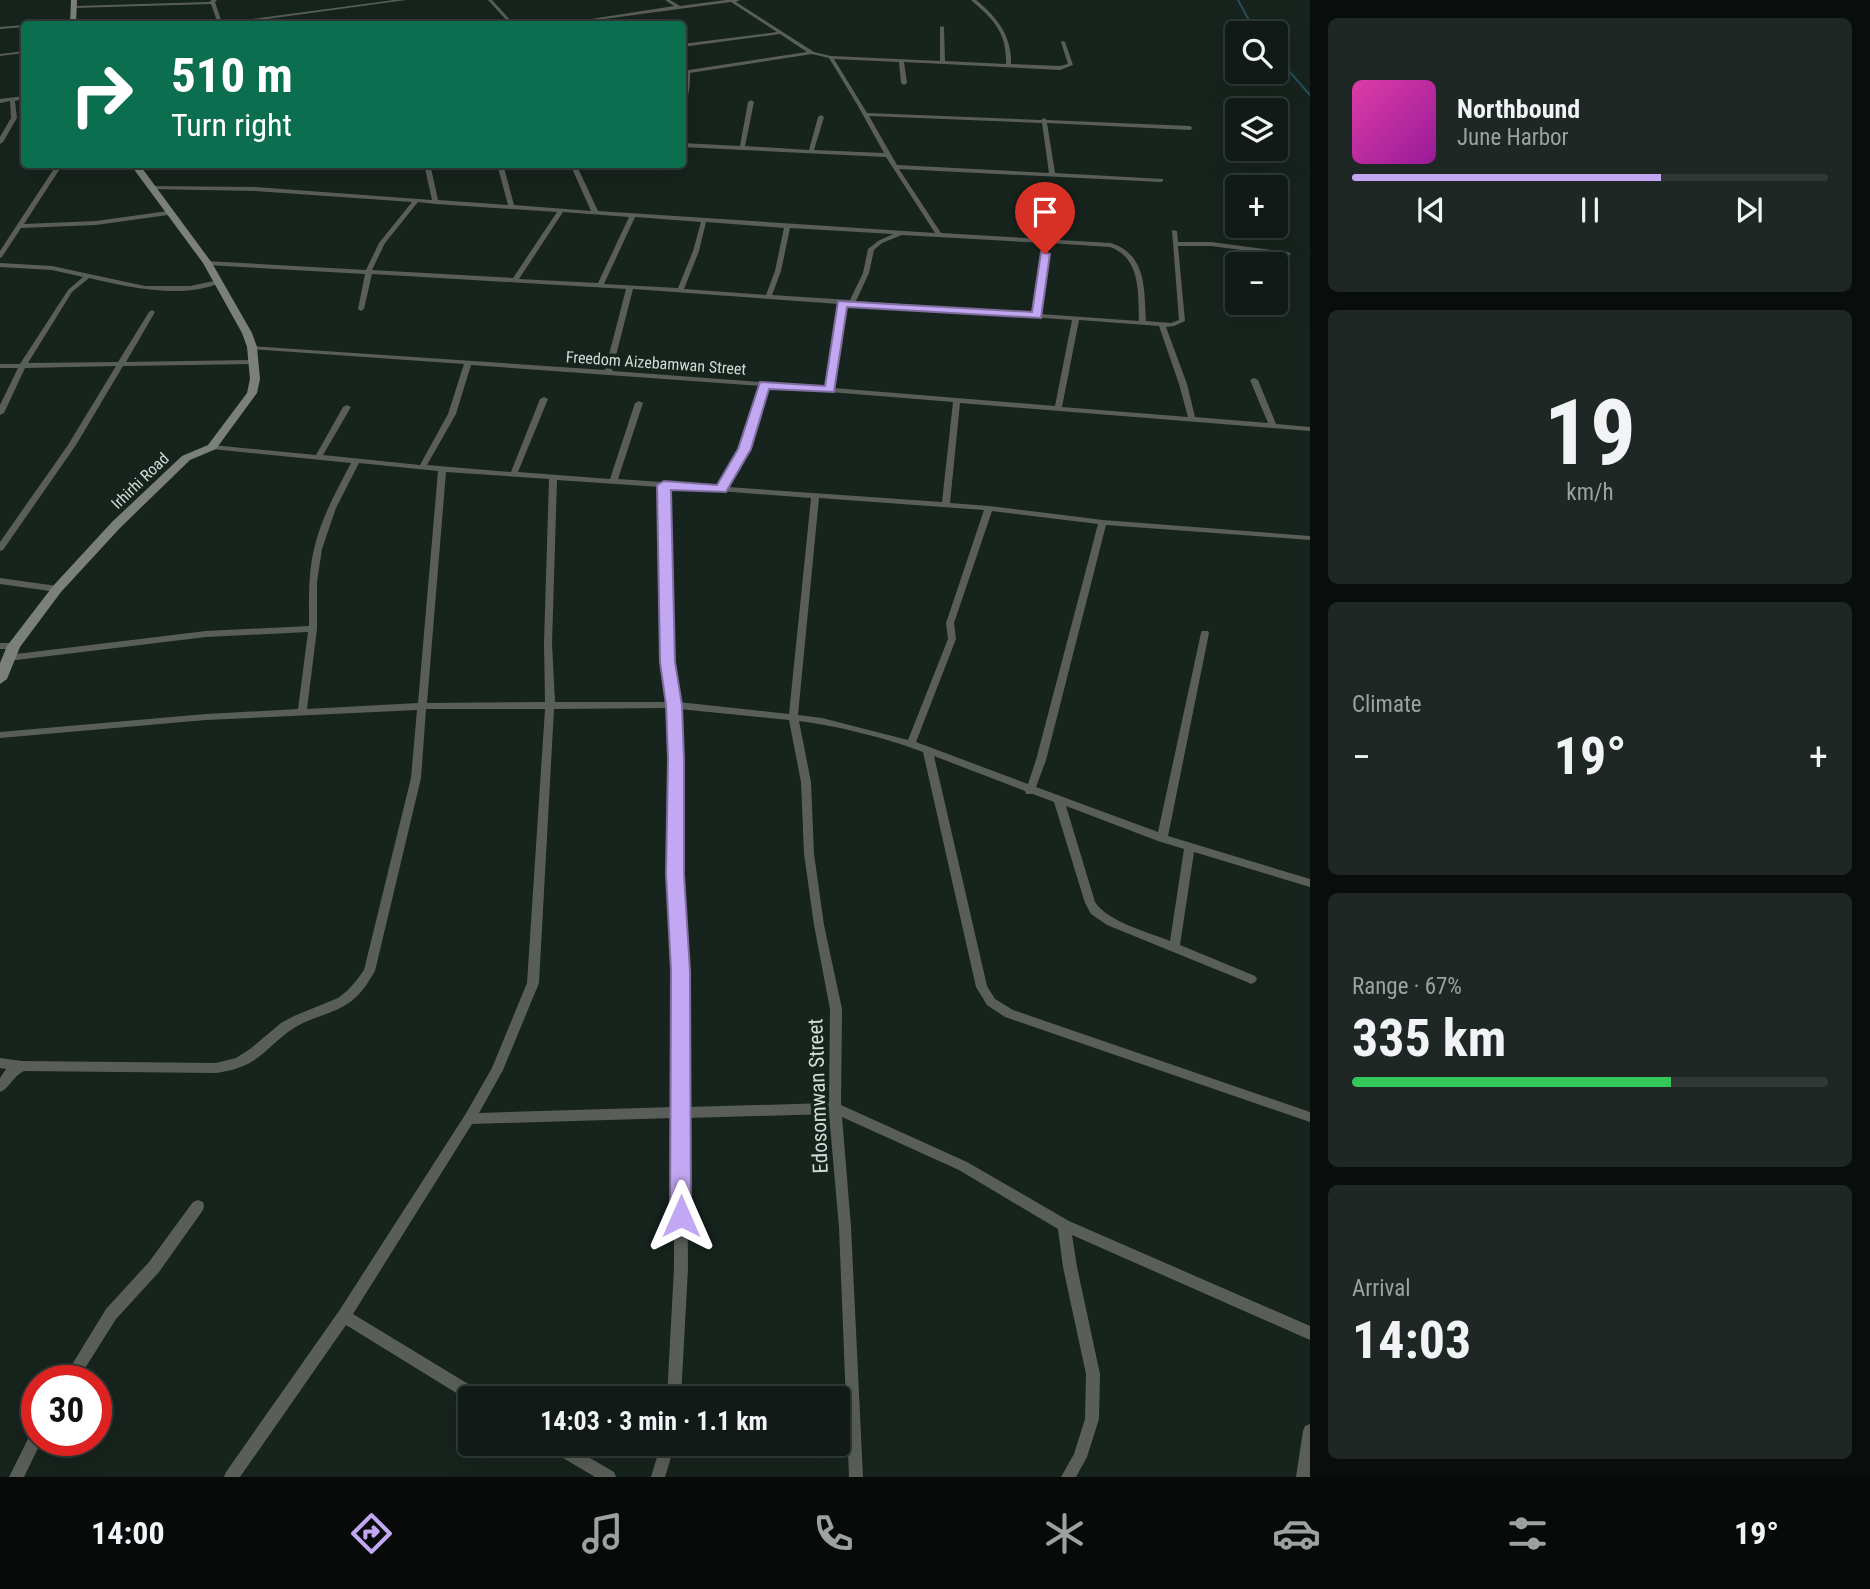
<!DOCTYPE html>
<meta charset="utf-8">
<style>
body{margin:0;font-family:"Roboto Condensed",sans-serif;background:#1e2723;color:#f1f3f6;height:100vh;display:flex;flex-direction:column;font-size:26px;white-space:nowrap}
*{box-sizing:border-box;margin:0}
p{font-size:23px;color:#9ca1a1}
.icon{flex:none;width:38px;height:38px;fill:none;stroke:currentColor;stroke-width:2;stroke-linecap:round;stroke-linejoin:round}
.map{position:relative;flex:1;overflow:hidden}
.details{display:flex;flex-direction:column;gap:18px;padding:18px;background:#090e0c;width:560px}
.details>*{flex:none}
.hud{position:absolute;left:21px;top:21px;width:665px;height:147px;border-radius:7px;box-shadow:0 7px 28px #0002,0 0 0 2px #303835;background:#0b6e4f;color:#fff;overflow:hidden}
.tools{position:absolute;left:1225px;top:21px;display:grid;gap:14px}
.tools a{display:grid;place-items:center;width:63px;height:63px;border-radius:7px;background:#111a16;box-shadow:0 7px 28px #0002,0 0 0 2px #303835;font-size:35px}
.speed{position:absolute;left:21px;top:1365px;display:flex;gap:14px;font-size:35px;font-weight:700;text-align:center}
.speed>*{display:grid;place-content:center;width:91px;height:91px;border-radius:50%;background:#111a16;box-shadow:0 7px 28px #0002,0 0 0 2px #303835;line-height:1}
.speed .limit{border:10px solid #d22;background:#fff;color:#111}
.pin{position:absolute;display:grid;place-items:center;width:60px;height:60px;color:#fff;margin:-72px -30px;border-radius:50% 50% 50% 0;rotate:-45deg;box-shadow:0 0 7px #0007}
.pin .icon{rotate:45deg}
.me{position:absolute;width:77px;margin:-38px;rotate:0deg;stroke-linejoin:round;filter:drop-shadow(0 0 5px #0008)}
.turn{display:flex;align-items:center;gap:24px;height:147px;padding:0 35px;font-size:32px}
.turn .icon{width:91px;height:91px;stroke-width:2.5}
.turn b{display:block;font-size:49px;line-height:60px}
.big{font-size:52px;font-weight:700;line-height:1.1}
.details .card{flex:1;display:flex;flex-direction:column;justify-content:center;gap:10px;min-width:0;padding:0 24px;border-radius:10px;background:#1e2723}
.details .dial{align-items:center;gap:0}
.dial b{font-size:91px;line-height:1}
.song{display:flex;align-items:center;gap:21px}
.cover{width:84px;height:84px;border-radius:10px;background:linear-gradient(135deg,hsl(320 70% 55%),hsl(300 70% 35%))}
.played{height:7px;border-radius:4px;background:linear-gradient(90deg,#c2a8f2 65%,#303835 65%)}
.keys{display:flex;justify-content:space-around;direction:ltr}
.heat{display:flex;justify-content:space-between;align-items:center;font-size:38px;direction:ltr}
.charge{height:10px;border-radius:5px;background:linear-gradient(90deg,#34c759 67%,#303835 0)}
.trip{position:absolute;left:458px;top:1386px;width:392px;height:70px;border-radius:7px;background:#111a16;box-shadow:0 7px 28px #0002,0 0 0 2px #303835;font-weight:700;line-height:70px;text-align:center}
.menu{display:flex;height:112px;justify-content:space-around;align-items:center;background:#070a09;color:#9ca1a1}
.menu .icon{width:49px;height:49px}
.menu .active{color:#c2a8f2}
.menu b{font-size:32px;color:#f1f3f6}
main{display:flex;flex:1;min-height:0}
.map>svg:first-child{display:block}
</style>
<main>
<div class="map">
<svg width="1310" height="1477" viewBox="0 0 1310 1477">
<rect width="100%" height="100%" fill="#17231d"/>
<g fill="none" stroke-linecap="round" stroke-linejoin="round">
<path stroke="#234f5c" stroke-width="2" d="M1238,0L1256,33
M1276,56L1310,95"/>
<path fill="#5a5e59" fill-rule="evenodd" d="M212,0H217L215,2L222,23L394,0H406L231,24H218L211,4L74,8L72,7L74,6L209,2Z
M488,0H492L514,24H510Z
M665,0H670L680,6L726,0H740L736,2L814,52L831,56L940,61V27L942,26L944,27L945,61L1006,64C1007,32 993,19 971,0H976C997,17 1012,36 1011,64L1060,66L1068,64L1061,42L1063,41L1065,42L1073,65L1060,70L904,62L907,83L904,85L901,83L899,62L834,59L867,113L1041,120L1044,118L1047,120L1190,126L1193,128L1190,130L1047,123L1055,173L1163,179V181L1161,182L899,169L941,233L1111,243C1147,255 1144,289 1146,321L1171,323L1179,320L1172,230L1177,231L1178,242H1211L1288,252L1291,254L1288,256L1211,246H1178L1185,321L1174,326L1166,327L1187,384L1195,417L1268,423L1250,380L1254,378L1258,380L1276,424L1310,427V431L960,403L950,503L989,506L1103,520L1310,536V540L1106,525L1046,760L1036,787L1158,832L1201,633L1202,631H1208L1209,633L1168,836L1310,879V887L1194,852L1180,945L1255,976L1257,979L1255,982L1251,984L1247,982L1107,925L1091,914L1085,903L1054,802L1033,794H1026L1025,791L934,756L987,986L995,999L1013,1010L1310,1112V1122L1005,1017L987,1005L976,987L923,752C886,738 838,726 799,721L811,782L814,854L824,925L842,1009L841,1105L967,1162L1069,1221L1310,1326V1340L1072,1235L1077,1267L1100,1374L1099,1419L1087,1457L1076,1477H1061L1074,1454L1085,1419L1086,1374L1063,1267L1058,1229L959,1170L842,1117L851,1227L863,1477H849L839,1227L829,1114L687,1118L688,1268L681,1398H667L674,1268V1118L472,1124L353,1314L483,1393L485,1398H471V1402L346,1325L240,1477H224L226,1472L339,1311L465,1115L492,1068L527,983L545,709H426L421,778L375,971C369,981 364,990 355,998C340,1012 319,1015 301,1024C281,1034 270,1050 253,1061C242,1068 229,1071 216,1073L24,1071C12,1077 10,1088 0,1092V1078L6,1069L0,1068V1058L22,1061L216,1063L236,1058L250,1049L281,1023L294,1016L338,998L347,991L356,981L364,970L411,778L417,710L206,720L0,738V732L206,714L298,709L308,632L206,637L8,661L3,658L8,655L206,631L309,626C309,601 308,574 314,549C321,518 337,490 351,463L212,449L208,447L212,445L316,455L343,407L347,405L351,407L323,455L420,465L448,414L464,364L252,349L250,348V346L605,370L626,289L372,274L364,309L361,311L358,309L365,274L207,265L204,263L207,261L366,270L379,243L412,202L255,191L150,189L147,187L148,186L255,187L432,200L424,164H430L438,200L508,205L497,164H503L514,205L591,211L570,164H576L598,211L935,233L886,157L682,147V143L740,146L748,102L751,100L754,102L745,146L809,150L818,117L821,115L824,117L814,150L884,153L858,106L829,58L812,54L690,73C690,85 690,97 682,106L684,74H682V71L807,52L780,34L682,47V44L777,32L731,2L567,24H559L674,6ZM869,116L1042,123L1049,173L897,165ZM418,202L436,204L557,212L513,278L372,270L385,243ZM563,212L629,217L598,283L519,279ZM635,217L701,222L693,251L678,288L604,284ZM706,222L784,228L775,271L766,295L684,289L699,251ZM790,228L893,234L878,241L868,249L863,273L850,300L772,295L781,271ZM902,235L1043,243L1034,313L856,301L869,273L874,250L882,243ZM1049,243L1110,247C1141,258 1138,293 1139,321L1040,314ZM633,289L839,304L827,387L612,371ZM845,304L1072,320L1055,406L834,388ZM1079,320L1159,326L1179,384L1188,417L1062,407ZM471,365L761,386L740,449L720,486L618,479L643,403L639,401L635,403L610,479L518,472L548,399L544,397L540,399L511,472L427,465L456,414ZM768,387L953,402L942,502L728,487L748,449ZM359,463L438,471L418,703L307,709L317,629V582L322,549L336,508ZM446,472L549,479L544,643L545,702L427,703ZM557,480L660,487L662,662L669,702H555L552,643ZM668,487L811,498L789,714L678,702L672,662ZM819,498L984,510L946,623L948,639L908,740L822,718L798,715ZM992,511L1098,524L1036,760L1028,784L916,742L956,639L954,623ZM669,708L671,759L670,874L674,971V1107L479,1113L503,1070L539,983L554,709ZM679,709L789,720L801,782L804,854L814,925L830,1009L829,1103L687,1107L686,971L680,874L681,759ZM1066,806L1158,841L1184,849L1170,941C1148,932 1108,922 1095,902Z
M73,20L75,22L37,24L39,23Z
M24,25V27L0,29V27Z
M24,51V53L0,56V54Z
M24,96V99L15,101L17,118L3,142L0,144V137L11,118L10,101L0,103V99Z
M57,164H63L24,224L96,221L168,211L171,213L168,215L96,225L21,228L2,257L0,258V251Z
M0,263L52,266L145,286H190L219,280L222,282C183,300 129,287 89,278L72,292L28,363L118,362L149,312L152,310L155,312L126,362L252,360L256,362L252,364L123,366L76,445L3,550L0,551V542L68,445L116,366L25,368L4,413L0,415V405L18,368H0V364H20L68,290L83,277L52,270L0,267Z
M0,578L57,586L61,589L57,592L0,584Z
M0,643H14L18,646L14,649H0Z
M198,1200L203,1202L204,1206L203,1210L159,1272L116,1319L77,1381H62L106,1309L149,1262L193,1202Z
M1310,1424V1477H1296L1303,1431L1305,1426Z
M37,1429V1440H42L24,1477H9L32,1431Z
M546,1444H566L614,1472L616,1477H595L548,1449Z
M661,1444H675L665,1477H651Z"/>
<path fill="#7b8179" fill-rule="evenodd" d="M71,0H77L76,24H70Z
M130,164H139L212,263L252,333L257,347L260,379L257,393L216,449L190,460L120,528L61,592L20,647L7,679L0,684V663L7,646L53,586L112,522L182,456L208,445L247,393L250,379L247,347L242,333L203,263Z"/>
</g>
<path fill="#c2a8f2" stroke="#7e6d9d" stroke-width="2" d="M1041,252L1050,254L1041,318L847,307L834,392L769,389L751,449L726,492L671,490L675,662L682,705L684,759V874L690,971L691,1216L688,1223L681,1226L673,1223L670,1216L671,971L666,874L668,759L666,705L660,662L657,485L664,481L717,485L738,449L760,382L825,386L838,301L1032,312Z"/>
<g text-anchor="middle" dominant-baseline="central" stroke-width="7" stroke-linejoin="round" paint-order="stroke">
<g font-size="16" fill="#d3dbd7" stroke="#17231d">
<text transform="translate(656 363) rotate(4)">Freedom Aizebamwan Street</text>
<text transform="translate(140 481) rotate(-44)">Irhirhi Road</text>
</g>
<g font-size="21" fill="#d3dbd7" stroke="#17231d">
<text transform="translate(818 1096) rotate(-92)">Edosomwan Street</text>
</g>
</g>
</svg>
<div class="tools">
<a><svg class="icon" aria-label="search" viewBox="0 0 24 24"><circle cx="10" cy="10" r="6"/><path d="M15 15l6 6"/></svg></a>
<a><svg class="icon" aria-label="layers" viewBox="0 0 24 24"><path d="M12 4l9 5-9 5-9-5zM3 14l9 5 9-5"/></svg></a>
<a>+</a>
<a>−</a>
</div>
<div class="speed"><div class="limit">30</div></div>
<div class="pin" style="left:1045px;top:254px;background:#d93025"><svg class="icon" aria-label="arrive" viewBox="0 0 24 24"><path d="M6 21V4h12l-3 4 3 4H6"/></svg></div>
<svg class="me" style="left:681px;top:1216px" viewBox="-20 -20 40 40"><path d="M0-17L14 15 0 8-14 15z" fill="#c2a8f2" stroke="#fff" stroke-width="4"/></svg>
<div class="trip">14:03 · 3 min · 1.1 km</div>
<div class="hud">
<div class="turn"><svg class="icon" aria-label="right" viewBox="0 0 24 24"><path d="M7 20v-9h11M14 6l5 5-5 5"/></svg><div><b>510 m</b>Turn right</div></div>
</div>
</div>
<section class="details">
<div class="card">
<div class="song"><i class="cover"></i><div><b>Northbound</b><p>June Harbor</p></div></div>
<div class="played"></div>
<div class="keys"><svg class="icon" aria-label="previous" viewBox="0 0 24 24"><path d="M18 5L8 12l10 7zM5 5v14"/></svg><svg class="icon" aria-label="pause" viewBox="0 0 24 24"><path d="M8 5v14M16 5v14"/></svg><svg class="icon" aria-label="next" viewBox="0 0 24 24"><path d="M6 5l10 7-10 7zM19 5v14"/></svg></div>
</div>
<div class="card dial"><b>19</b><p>km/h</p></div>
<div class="card"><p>Climate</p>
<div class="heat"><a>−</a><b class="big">19°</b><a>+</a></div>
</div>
<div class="card"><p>Range · 67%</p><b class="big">335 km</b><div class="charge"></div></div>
<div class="card"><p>Arrival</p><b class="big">14:03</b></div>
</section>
</main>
<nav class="menu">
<b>14:00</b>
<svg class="icon active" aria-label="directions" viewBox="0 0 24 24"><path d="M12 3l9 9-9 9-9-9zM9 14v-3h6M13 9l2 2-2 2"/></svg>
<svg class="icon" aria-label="music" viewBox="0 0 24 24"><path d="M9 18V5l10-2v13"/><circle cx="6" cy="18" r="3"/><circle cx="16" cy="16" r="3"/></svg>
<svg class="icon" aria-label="phone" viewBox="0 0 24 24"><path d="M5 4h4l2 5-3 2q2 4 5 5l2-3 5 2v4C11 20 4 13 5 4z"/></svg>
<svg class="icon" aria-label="climate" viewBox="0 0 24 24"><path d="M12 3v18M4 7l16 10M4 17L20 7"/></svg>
<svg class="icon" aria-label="car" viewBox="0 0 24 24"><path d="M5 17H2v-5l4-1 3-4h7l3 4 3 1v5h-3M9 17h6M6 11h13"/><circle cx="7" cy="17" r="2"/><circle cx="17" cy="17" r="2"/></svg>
<svg class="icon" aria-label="filters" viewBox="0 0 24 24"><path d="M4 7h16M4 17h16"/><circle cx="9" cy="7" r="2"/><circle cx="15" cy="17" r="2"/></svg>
<b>19°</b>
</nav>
